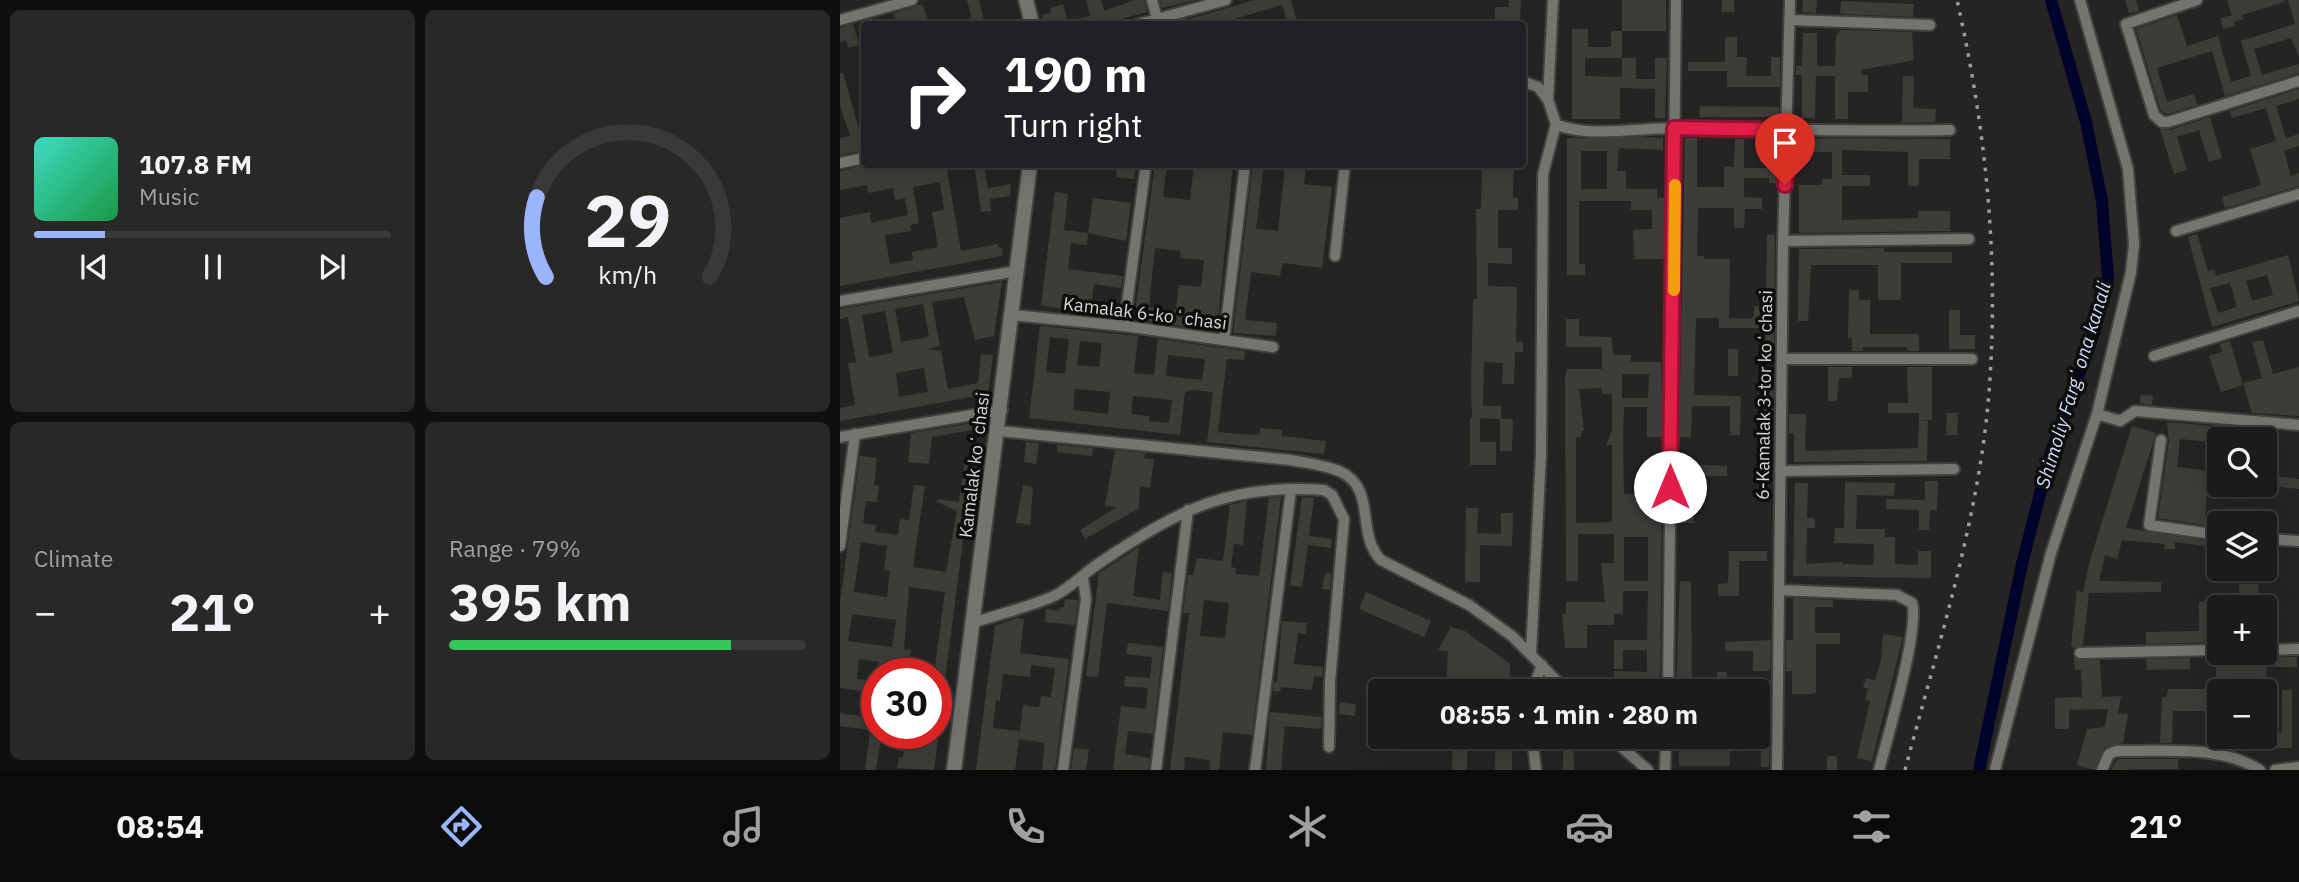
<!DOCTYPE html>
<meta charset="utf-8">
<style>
body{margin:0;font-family:"IBM Plex Sans",sans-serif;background:#292827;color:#f1f3f6;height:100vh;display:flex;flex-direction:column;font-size:26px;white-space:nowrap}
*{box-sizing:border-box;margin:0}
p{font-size:23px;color:#a0a1a2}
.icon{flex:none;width:38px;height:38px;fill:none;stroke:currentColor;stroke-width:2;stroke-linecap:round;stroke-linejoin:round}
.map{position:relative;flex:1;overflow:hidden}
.drawer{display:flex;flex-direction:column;gap:10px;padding:10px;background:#0f0f0e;width:840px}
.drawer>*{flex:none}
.top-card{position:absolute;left:21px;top:21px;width:665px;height:147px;border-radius:7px;box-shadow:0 7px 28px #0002,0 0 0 2px #3a3939;background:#202124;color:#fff;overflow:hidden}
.fabs{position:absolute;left:1367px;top:427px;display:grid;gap:14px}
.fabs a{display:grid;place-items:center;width:70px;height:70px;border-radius:7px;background:#1c1b1a;box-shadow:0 7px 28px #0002,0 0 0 2px #3a3939;font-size:35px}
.speed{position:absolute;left:21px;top:658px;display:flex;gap:14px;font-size:35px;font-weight:700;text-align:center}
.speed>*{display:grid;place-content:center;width:91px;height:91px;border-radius:50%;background:#1c1b1a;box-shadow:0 7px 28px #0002,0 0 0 2px #3a3939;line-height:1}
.speed .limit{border:10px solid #d22;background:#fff;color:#111}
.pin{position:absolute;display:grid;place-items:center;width:60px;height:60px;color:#fff;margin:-72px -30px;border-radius:50% 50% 50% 0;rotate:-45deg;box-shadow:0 0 7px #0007}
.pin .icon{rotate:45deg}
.me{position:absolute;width:77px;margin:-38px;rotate:0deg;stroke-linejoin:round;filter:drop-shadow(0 0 5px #0008)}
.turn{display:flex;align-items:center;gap:24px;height:147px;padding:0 28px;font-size:32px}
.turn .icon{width:91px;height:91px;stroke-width:2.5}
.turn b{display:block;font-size:49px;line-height:60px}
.big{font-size:52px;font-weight:700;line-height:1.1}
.drawer .tile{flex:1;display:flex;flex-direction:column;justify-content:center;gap:10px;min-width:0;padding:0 24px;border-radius:10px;background:#292827}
.drawer .dial{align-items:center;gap:0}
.dial svg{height:182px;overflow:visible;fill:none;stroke:#3a3939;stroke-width:7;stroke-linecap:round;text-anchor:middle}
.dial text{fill:#f1f3f6;stroke:none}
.song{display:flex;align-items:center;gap:21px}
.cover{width:84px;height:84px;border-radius:10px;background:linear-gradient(135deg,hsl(170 70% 55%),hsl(140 70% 35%))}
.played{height:7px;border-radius:4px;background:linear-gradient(90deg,#9ab5fd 20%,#3a3939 20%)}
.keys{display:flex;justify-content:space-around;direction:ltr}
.heat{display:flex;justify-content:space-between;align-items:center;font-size:38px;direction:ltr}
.charge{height:10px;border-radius:5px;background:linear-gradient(90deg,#34c759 79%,#3a3939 0)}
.drawer .tiles{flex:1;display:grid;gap:10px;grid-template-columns:repeat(2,1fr)}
.trip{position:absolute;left:528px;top:679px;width:402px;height:70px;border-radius:7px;background:#1c1b1a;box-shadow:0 7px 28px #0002,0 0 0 2px #3a3939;font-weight:700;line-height:70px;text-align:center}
.tab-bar{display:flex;height:112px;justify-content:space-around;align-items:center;background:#0b0b0a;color:#a0a1a2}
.tab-bar .icon{width:49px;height:49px}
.tab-bar .active{color:#9ab5fd}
.tab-bar b{font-size:32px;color:#f1f3f6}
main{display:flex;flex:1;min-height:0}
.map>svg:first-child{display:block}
</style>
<main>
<section class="drawer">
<div class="tiles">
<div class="tile">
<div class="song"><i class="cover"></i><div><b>107.8 FM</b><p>Music</p></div></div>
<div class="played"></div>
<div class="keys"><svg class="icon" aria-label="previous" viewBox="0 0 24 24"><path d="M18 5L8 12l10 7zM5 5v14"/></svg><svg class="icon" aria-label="pause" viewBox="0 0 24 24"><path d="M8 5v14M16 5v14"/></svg><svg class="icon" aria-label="next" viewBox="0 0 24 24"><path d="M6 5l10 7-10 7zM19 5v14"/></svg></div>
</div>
<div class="tile dial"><svg viewBox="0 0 100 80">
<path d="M14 69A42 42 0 1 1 86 69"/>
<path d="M14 69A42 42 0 0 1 10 34" stroke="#9ab5fd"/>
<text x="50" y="56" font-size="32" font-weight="700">29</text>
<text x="50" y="72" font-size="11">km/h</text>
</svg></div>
<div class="tile"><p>Climate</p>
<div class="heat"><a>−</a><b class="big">21°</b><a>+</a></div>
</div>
<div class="tile"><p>Range · 79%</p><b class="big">395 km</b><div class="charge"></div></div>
</div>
</section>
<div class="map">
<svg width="1459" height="770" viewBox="0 0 1459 770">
<rect width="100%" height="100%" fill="#262422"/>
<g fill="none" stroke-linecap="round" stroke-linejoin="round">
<path stroke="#02032b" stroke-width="12" d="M1139,770L1182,564L1210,455L1254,333L1268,278L1262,201L1246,122L1211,0"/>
</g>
<path fill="#3e3c39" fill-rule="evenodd" d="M127,0H139L145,24H133Z
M246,0H261L264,11L294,0H304L307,12L263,24H230L229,21L250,16Z
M320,0H356L322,8Z
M415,0H451L458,24H448L442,5L377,24H332Z
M669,0H681L680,24H655V7H669Z
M782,0H826V31H782V58H796V79H815V58H827L825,118H815V89L780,88V119H732V29H748V47H771V31H782ZM745,58H782V77L745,76Z
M882,0H894V12H882Z
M963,0H977L976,13L962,12Z
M1285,0H1296L1299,11L1289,13Z
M1387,0H1444V2L1402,15L1403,19L1394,22Z
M1448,0H1459V57L1451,38L1414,49L1422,75L1459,64V73L1385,96L1372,51L1317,68L1327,102L1354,94L1357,105L1327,114L1321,111L1296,29L1337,15L1347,46L1378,36L1391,82L1411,76L1401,41L1455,24Z
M1001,1L1074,4L1073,17L1000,14Z
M82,4L90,24H76L74,20L57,24L53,14Z
M223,4L229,24H205L202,15L211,13L210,8Z
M1392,15L1395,26L1383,29L1380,18Z
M13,24L19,45L8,48L6,40L0,42V28Z
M1000,30L1072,32L1074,60L1021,70L1022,75H1028V92H1008V119H995V76H976L975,118H962V75H956V66H962L963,33H977V66H995L996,36Z
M885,37H897V57H907L906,76H931V57H940V87H887V71H848V62H885Z
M0,73H3L20,132H24V147L21,151L0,155V138L10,136L0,106Z
M1063,76H1074L1073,108L1096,109L1095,122L1062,123Z
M1459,89V99L1436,106L1446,138L1459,134V146L1444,151L1451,176L1459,173V186L1385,208L1382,197L1421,185L1410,149L1436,141L1426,108L1392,118L1390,111Z
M860,106L939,107V117H859Z
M1370,117L1382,158L1369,162L1359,130L1337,137L1347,170L1334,174L1320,129L1330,130Z
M803,137L823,138V150L779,148L777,171H786V189H817V198H826L825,259H794L793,230L812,229V210H791V201H739V264H745V275H727V138ZM741,151H767V189H741Z
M845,138H857V187H884V166L894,167L895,139H904V168H929V139H938L937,183H929V178H904V197L922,198V209H905L904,228H894V208H858L857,256H864V259H890L889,318L909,319L914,317V306L926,307L927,234L935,235L934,347H925L926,328H879V318H856L854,395L901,396L900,435H890V406H852L851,437H839Z
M992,138L1110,139V159H1079V186H1068V152L1002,150V175H1030V186H1002V220L1078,218V211H1110V231L959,233V185H982V179H992V152H962V140Z
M28,164H106L121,251L158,244V247L163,248L162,256L0,286V218L30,212L31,223L68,215L65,198L55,200L53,188L28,193L27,185L0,190V171ZM100,182L104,210L92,212L98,247L72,252L73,260L50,264L45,235L71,231L70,225L79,223L73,187Z
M134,164H144L148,188L171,184L170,196L150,199L151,211L141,212Z
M277,164H296L294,179L276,177Z
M315,164H327L323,197L350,200L354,164H393L377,331L294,319ZM315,248L341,251L340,258L364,260L361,287L339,285L336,310L309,307Z
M413,164H424L416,229L438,231L445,166L466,164L464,184L492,187L482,268L443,263L440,276L411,272L405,320L437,323L436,336L393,333Z
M642,164H674L673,198H678V210H658V248H672V264L648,263V286L677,287L676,342H683V352H675L674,384H662L663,363L644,362L643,406H661V419H673L672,451H660V419L640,418V442H656V465H630V418H637H632L631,384L633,299H637L636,209H641Z
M215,192L228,194L224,230L248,233L247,245L231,243L228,269L283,276L281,288L254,284L250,315L201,305Z
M253,198L291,203L286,241L248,233Z
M1357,234L1368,271L1374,269L1376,276L1448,255L1459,301L1372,327L1348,237ZM1427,275L1433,295L1412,301L1406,281ZM1390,283L1397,307L1378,313L1370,288Z
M1044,248V252H1112V263H1061V300H1038V265H971L968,321H958L959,249Z
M162,282L154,336L135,340L124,297L92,302L100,346L87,349L101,351L108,389L138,383L141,354L153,355L148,394L0,421V408L15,405L8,363L16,362L8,317L0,319V309ZM83,304L89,337L61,342L55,309ZM45,311L53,353L29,357L22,315ZM84,368L88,392L59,397L56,373Z
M1009,290H1019V300H1030V334H1079V351H1067V347H1023V351H1012V338H1008Z
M1109,310H1120V335H1135V349H1109Z
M726,319H739V336L771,337L773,355H791V362H821L823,437H807V407H784L783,437L784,494H822L820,691H774V671L807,672V650H783V669H774V640H807L808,591H783V614H774V625H747V648H725L722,614H726V602H765L761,563H774V534H738V581H726L725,377L727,369H762V347H726ZM782,374H809L808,398H782ZM762,388V394H772V430L766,445H772V522L736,523V437H741V431H744L739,389ZM784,537H808V581H784Z
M200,326L298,336L294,373L314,375L318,339L405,351L404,360L387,359L378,432L411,435L420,434V428L442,430V436L486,441L484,454L367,442L373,392L352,390L345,392L340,435L189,418ZM210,337L229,339L225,374L206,372ZM240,341L262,343L259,367L237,365ZM328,355L365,359L362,380L326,376ZM235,389L270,392L268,414L233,410ZM293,396L332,400L329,423L309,421V416L291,414Z
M1423,340L1433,374L1459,367V416L1412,413L1403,383L1422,378L1412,342Z
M1390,341L1403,385L1381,392L1369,356L1382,352L1380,344Z
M888,349H898V376H888Z
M988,367H1012V378H999L997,401H988Z
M1067,367H1092V420H1079V413H1048V403H1068Z
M925,375H934L933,434H925Z
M1301,395L1313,396L1312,405L1300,403Z
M1107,413H1118L1117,435H1106Z
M949,414H966L965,451L1078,448L1079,420L1088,421L1087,461L954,462V433H949Z
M145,421L144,428L92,437L89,464L68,462L71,433Z
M1327,422L1433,432L1432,439H1379V443L1340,439L1337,467L1379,472V485H1397L1396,495L1367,492L1365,517L1379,518V527L1318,518L1329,441Z
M1292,426L1316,433L1286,528L1379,543V548L1335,542V549H1324L1325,544L1282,540L1277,559L1265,555L1259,581L1321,582V592L1249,593L1243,645L1234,648L1231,646L1237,591L1243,592L1250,560Z
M186,442L199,443L196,464L184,462Z
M217,445L253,448L252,456L217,452Z
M275,450L305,453L304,458L314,459L310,488L300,486L299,508L245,539L240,530L277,507L265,506Z
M20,456L37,458L34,485L39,486L37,502L26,501L23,523L36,525L35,532L58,535L60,519L69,520L74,485L85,486L73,567L106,572L117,511L97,502L98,499L119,502L125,458L138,459L131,511L127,510L102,702H96L94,674L105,592L69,587L64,649L71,650L68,674H37L39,662L19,659L17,679L37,681V693L0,688V603ZM21,542L47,546L44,570L50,571L47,597L14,592ZM12,614L56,620L52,647L8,641Z
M840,464L887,466V476H854V523H840Z
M1424,475L1459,479V489L1424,485Z
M1085,481H1098L1097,511L1090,510L1089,530H1079V510L1046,509V499L1085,500Z
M1005,482L1055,483L1054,496L1017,495L1016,529H1045V537H1055V564L1078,565V551H1091V578L953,576L955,483H968L967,518H975V528H967L966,564L1002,562V564L1033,565L1034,544L994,543L995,528H1004Z
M183,485L193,487L190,525L176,523Z
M441,497L412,735L383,732L379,770H369L370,760L345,757L344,770H330L349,613H343L348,575H353L357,558L383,561L390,505L407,501L403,545L394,544L391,567L396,568L395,574L419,576L429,498ZM364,600L389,603L385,638L360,636Z
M462,497L474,498L469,536L492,539L491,548L468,545L462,587L450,585Z
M626,508H638L637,533L661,534V513H673L672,546L640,545V582H625Z
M299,547L293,596L320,600L323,572L332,573L328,611L267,603L258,677L246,676L259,573Z
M889,551H927V561H899V596H878V584L888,583Z
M485,573H491L490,590L482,589Z
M840,581L851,582L852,691H836Z
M1399,584H1419L1417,605L1388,607V594H1399Z
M526,592L591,621L584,637L519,609Z
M953,598L993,600V607H975V633H1000V644H976V693L971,694H952V671H946V640H953Z
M225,599L238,600L235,625L205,622L206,609L219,611L220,607L224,608Z
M1370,601V630H1379V642L1306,644V632L1359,631V602Z
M177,618L184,619L180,653L229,659L215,770H202L205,743L179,739L175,770H136L155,626ZM191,665L215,668L211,697L201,696L199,707L183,705L179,738V731L153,728L156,700L160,701L163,674L190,677Z
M442,621L467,623L466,634L458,633L454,664L483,667L482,677L474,676L472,690L441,687L440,692L433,691L434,682H437Z
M611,627L625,631L670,664L669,691H606L608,651L598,650Z
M1043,634L1063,637L1032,761L1017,758L1030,701L1025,700L1028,689L1023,687L1026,678L1035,680L1041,660Z
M931,640L930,671H913V651H885V642Z
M288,643L323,647L313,734L288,731L285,754L310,758L308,770H273L281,706L306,709L308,688L284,686L285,676L310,678L312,657L286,654Z
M1385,655L1457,657V667H1427L1426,691H1379V711H1333L1332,743H1320L1322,697H1327L1328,689H1376V658Z
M1234,658L1260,660L1262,697L1281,696L1278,713L1288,714L1283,743L1265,747L1254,770L1237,765L1247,729L1265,727L1268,709L1229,710V729H1215V698L1242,697L1241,670H1235Z
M1350,658V669L1307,670L1306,659Z
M877,672H887L886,691H877Z
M1442,690H1452V748H1403L1404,737L1442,733Z
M31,698L37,699V731L0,726V713L28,717Z
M500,702L516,704L515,716L499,714Z
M430,712L482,717L481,729L445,726L441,770H426Z
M920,714H930L929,767H921Z
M30,733H42L36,770H25Z
M65,733H99L94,770L57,768L59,757H63Z
M613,737H627V770H612Z
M655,737H672V770H655Z
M723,737H733L734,770H723Z
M839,737H890V766H839Z
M234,748L249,750L246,770H231Z
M987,756H997V770H987Z
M1278,759H1338V769L1271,770Z"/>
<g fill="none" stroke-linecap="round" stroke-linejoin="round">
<defs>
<path id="street" d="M312,0L317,19
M713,0L708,100L716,124C744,138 801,128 833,128C925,129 1017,132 1110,130
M1357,0L1286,24L1314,115L1322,122H1328L1459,81
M0,20L72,0
M950,20L1090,25
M299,24L386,0
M682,81L698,87L708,100
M0,163L24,158
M1336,231L1459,194
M943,241L1129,239
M495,256L505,164
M0,301L177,271
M172,315L284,326L433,347
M284,326L306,164
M384,340L405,164
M1314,356L1459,311
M942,359H1132
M1257,414L1280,421L1295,411L1459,425
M159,431L451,460C466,463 484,465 499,471C538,488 515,534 541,560L629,605L672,636L727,691
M0,437L162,410
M1321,440L1309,525L1379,535
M940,471L1114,469
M1424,539L1459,541
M0,546L15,434
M939,590L1057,595L1072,603C1080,628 1047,739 1039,770
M133,623C159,614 189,607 214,596C232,587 245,572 261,562C338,510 390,483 484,490L492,495L504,519L490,681L489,747
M1424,650L1459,649
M1240,653L1379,650
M691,654L701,454L703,174L716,124
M692,691L702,665
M828,691L836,0
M692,737L696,770
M770,737L808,770
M223,770L246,599L243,578
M316,770L348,510
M415,770L451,490
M825,770L826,737
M937,770L943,241L950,0
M1155,770L1211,553L1257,414L1291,272L1294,244L1288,169L1240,0
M1262,770L1269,754L1276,751C1323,752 1379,744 1420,770
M1435,770L1459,767"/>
<path id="secondary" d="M186,0L192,24
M114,770L190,164"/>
</defs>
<use href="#street" stroke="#43413f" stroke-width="14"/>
<use href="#secondary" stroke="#43413f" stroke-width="18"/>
<use href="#street" stroke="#767471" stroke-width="10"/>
<use href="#secondary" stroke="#767471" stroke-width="14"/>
<path stroke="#9e9d9b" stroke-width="3.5" stroke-dasharray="3.5 7" stroke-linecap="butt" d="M1065,770C1096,653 1137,524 1148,404C1160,267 1147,134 1117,0"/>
</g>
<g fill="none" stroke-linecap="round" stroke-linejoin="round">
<defs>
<path id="route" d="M830,487L834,128L948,130L945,185"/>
</defs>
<use href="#route" stroke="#92132f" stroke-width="18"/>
<use href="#route" stroke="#e11d48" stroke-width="12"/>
<path stroke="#f59e0b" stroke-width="12" d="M834,290L835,185"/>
</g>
<g text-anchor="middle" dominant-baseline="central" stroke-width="7" stroke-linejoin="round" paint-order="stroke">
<g font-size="18" fill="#d6d5d3" stroke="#0e0e0c">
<text transform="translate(305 313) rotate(7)">Kamalak 6-koʻchasi</text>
<text transform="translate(924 395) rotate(-89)">6-Kamalak 3-tor koʻchasi</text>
<text transform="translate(134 465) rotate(-83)">Kamalak koʻchasi</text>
</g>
<g font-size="19" font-style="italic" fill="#d0ddfc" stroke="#0e0e0c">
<text transform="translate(1233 385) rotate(-73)">Shimoliy Fargʻona kanali</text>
</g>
</g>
</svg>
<div class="fabs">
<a><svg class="icon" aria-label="search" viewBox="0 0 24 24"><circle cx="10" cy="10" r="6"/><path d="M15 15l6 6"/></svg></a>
<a><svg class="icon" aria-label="layers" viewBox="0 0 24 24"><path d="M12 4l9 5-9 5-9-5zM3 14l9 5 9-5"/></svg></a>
<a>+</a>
<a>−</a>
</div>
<div class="speed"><div class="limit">30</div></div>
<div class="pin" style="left:945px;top:185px;background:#d93025"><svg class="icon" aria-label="arrive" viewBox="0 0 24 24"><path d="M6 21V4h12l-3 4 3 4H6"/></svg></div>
<svg class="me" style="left:830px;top:487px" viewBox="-20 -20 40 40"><circle r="19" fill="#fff"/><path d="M0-13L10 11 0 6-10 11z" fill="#e11d48"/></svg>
<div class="trip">08:55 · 1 min · 280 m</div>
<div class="top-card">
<div class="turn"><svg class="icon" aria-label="right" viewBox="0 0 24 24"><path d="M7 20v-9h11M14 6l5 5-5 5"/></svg><div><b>190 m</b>Turn right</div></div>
</div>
</div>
</main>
<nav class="tab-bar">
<b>08:54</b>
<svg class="icon active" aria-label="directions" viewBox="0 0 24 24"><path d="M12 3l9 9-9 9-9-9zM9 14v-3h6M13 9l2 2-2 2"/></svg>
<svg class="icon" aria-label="music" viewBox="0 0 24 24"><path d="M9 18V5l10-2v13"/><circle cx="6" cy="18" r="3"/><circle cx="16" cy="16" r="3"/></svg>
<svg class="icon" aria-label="phone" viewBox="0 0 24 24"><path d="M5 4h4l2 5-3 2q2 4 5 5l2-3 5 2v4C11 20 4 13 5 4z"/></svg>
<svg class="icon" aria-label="climate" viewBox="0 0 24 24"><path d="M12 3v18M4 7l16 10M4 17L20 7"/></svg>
<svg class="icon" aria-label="car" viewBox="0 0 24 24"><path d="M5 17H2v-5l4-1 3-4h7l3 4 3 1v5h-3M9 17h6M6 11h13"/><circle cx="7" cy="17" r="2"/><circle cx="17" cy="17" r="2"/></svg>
<svg class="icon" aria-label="filters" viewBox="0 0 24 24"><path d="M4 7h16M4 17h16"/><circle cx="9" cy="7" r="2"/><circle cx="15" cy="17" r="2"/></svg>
<b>21°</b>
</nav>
